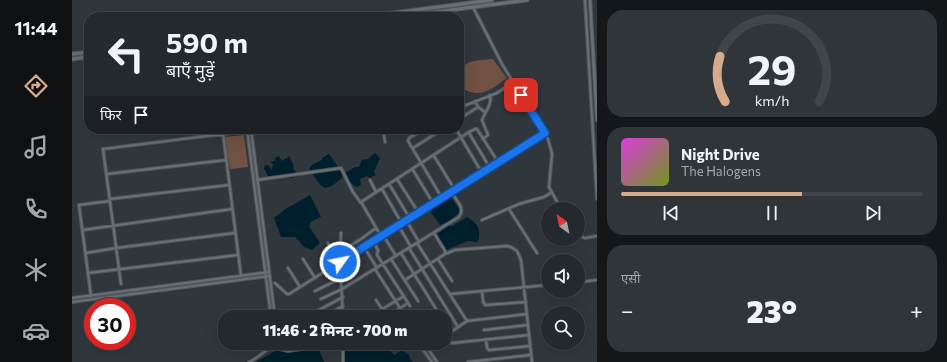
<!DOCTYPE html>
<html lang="hi">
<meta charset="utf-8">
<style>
body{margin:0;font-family:Commissioner,"Noto Sans Devanagari",sans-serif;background:#303539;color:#f1f3f6;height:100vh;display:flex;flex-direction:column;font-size:15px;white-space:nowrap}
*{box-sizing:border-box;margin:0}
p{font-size:13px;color:#a3a6aa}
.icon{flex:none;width:22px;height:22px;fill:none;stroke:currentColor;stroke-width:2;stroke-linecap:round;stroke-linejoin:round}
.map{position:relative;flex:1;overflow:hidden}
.details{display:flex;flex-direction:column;gap:10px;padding:10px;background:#141719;width:350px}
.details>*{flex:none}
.banner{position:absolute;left:12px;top:12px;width:380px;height:122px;border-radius:16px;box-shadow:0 4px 16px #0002,0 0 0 1px #414549;background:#24292d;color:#f1f3f6;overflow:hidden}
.needle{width:26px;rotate:327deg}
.buttons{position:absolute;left:469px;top:202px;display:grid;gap:8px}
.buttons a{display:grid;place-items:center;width:44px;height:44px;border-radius:50%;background:#24292d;box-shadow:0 4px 16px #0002,0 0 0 1px #414549;font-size:20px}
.speed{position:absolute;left:12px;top:298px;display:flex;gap:8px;font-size:20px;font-weight:700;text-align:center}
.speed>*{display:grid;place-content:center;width:52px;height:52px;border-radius:50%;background:#24292d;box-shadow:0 4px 16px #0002,0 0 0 1px #414549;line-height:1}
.speed .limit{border:6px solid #d22;background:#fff;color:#111}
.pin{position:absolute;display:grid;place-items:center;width:34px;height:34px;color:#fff;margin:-17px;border-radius:8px;box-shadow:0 2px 6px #0006}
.me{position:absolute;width:44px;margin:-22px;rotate:57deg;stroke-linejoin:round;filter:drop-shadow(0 0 3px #0008)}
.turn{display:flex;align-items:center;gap:14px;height:84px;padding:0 16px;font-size:18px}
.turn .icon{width:52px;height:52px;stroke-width:2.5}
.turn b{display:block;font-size:28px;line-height:34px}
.then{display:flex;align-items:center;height:38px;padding:0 16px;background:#0003;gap:8px;font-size:15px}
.big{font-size:30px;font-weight:800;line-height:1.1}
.details .widget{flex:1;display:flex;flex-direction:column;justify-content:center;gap:6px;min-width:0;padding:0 14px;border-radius:16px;background:#303539}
.details .dial{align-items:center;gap:0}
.dial svg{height:104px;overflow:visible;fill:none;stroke:#414549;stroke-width:7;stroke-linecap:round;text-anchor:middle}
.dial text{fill:#f1f3f6;stroke:none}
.song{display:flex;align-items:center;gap:12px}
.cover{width:48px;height:48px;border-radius:6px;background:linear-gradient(135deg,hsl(300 70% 55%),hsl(80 70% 35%))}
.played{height:4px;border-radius:2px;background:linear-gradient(90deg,#d6ab8b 60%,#414549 60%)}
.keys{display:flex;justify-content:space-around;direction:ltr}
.heat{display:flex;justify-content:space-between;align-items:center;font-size:22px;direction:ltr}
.trip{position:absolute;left:146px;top:310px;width:234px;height:40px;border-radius:16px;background:#24292d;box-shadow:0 4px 16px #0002,0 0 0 1px #414549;font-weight:800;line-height:40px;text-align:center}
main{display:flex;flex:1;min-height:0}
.tab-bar{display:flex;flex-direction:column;width:72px;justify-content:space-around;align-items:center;background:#0e1012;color:#a3a6aa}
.tab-bar .icon{width:28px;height:28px}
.tab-bar .selected{color:#d6ab8b}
.tab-bar b{font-size:18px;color:#f1f3f6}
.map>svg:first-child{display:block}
</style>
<main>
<nav class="tab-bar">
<b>11:44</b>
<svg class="icon selected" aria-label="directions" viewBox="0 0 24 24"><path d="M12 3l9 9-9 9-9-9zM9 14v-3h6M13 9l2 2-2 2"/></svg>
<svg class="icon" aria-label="music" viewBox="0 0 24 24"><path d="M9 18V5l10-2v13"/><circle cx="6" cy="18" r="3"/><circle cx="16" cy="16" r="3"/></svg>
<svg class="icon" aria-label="phone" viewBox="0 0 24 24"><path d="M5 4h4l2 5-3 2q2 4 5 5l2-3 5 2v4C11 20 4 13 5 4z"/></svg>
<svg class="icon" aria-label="climate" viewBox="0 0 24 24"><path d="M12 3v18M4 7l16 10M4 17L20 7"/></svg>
<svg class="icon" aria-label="car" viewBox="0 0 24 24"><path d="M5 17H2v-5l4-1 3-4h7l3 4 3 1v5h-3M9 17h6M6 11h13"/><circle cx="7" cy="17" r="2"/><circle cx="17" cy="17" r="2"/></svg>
</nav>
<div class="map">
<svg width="525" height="362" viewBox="0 0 525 362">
<rect width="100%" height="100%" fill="#30373c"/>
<path fill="#715242" d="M421,59L435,78C419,90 405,101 387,85C387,59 400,61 421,59Z
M172,135L176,167L158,169L153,137Z"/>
<path fill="#001f2d" d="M303,153L308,158L302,172L304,175L297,178L295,176L288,179L289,185L285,187C279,185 276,179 273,173L283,167H287L290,160L296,159Z
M257,154L271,174L270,178L260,186L253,188L248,185L237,169L241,164L250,160V158Z
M207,156L210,161L218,156C218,161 223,164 221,169L225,173V176L220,178L196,176L192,169L193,165H196L200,170L201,164L198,162L202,161L204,157Z
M238,195L249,217L240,221L237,226L248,243L240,250L232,247L223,237H209L202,218L212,210Z
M374,197H379L387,209V213L376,222L368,225L357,210L360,206H363L364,204Z
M395,217C406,224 408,227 407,239L404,242L396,241L374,250L365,234L376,226H380Z
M215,343H244L252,362H184L205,350Z
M273,343H313L315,346L319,345L317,343H320L321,345L317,349L322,355L330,350L337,355L338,359L341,362H273Z"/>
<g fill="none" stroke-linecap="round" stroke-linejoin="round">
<defs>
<path id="minor" d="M513,0L525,199
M401,7L430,64L476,139L480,154L477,187L489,209
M403,101L406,107L413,112
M387,108L425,93L441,82
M387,119L406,107
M175,129L199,317
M179,129L203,317
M311,129L313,142
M352,129L337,138L336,141L370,198
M384,129L410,173
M151,133L169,276
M397,133L418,168
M411,139L416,135L410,120C414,110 420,105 418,95
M341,148L371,129
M362,156L383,190
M341,170L361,203
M35,174L154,160
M325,179L346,212
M185,180L269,168L281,192L289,203
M298,180L304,192
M317,184L337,217
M310,189L329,222
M38,199L157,185
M38,201L7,205L16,273L166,255
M437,209L465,253
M334,220L347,242
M410,220L447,204L472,197L479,193
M326,225L339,247
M11,230L160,209
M269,233L268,262L271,317
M311,235L324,256
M506,235L513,238L525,236
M309,236L289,202L397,132L403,129H405L426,162
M301,241L306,250L305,255L338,306
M256,243L265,258L268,260
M345,243L395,321
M292,247L305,268
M337,248L386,327
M268,252L289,239L304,228
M14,253L44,248L163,233
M329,253L369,317
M373,254L383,250L435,246L439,247L445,251L449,260L460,362
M231,259L243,278
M319,259L346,301
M366,259L380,281
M216,268L228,287
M303,269L328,308
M16,273L19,296
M333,280L373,254V251L362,233
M506,282L525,280
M203,283L215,294H217L473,133
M49,284L31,149L175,131
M243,291L269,278
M410,292L411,301L413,305L454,302
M378,294L476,285
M0,298L197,272
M249,299L270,289L387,217C394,208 384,200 379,192
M304,300L310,309
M0,302L198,276
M234,317L271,297
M251,317L271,306
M297,317L332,296
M314,317L336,303
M373,324L379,332L395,321L455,314
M412,330L456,325
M414,339L415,348L417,350L458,346
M203,343L208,349L216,351L269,343
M207,343L211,347L238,343
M271,343V362
M346,343L360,362
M352,343L365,362
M380,343L457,335
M177,362C188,357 194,350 204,343
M396,362L459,355"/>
<path id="tertiary" d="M518,0L525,120"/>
<path id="secondary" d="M290,17L420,0
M325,17L455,0
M0,54L17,52
M0,59L17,57"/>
</defs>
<use href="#minor" stroke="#50565a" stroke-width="4"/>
<use href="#tertiary" stroke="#50565a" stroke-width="4.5"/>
<use href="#secondary" stroke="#50565a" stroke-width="5"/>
<use href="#minor" stroke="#677075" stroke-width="2"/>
<use href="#tertiary" stroke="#677075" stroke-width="2.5"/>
<use href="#secondary" stroke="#677075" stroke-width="3"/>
</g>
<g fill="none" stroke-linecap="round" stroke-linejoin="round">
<defs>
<path id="route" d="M268,262L473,133L449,95"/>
</defs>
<use href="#route" stroke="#114b97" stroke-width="10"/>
<use href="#route" stroke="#1a73e8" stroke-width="7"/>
</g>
</svg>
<div class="buttons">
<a><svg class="needle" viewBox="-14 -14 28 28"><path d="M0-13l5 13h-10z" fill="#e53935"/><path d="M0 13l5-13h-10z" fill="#a3a6aa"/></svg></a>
<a><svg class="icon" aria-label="sound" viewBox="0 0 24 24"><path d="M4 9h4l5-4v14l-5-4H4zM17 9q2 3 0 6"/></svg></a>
<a><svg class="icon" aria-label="search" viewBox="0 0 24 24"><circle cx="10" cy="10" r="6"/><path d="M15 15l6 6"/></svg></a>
</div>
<div class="speed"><div class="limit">30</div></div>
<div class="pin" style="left:449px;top:95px;background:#d93025"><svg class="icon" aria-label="arrive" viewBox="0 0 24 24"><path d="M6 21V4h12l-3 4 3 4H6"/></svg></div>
<svg class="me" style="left:268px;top:262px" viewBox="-20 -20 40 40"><circle r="17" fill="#1a73e8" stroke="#fff" stroke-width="3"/><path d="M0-11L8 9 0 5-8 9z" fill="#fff"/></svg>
<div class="trip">11:46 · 2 मिनट · 700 m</div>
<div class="banner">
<div class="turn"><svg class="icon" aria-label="left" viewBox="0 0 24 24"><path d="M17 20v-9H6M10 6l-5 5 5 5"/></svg><div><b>590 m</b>बाएँ मुड़ें</div></div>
<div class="then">फिर<svg class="icon" aria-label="arrive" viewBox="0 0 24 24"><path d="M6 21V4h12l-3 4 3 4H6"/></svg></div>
</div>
</div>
<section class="details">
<div class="widget dial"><svg viewBox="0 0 100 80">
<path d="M14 69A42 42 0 1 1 86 69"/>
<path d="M14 69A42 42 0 0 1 10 34" stroke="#d6ab8b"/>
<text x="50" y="56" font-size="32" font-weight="700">29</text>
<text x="50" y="72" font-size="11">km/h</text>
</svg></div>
<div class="widget">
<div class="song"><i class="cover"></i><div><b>Night Drive</b><p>The Halogens</p></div></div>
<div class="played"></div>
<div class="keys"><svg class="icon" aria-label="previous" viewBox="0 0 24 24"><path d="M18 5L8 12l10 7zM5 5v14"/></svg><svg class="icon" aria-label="pause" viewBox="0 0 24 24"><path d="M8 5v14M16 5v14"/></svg><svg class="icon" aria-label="next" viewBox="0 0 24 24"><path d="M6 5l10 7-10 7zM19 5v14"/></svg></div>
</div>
<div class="widget"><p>एसी</p>
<div class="heat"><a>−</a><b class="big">23°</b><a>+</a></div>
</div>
</section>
</main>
